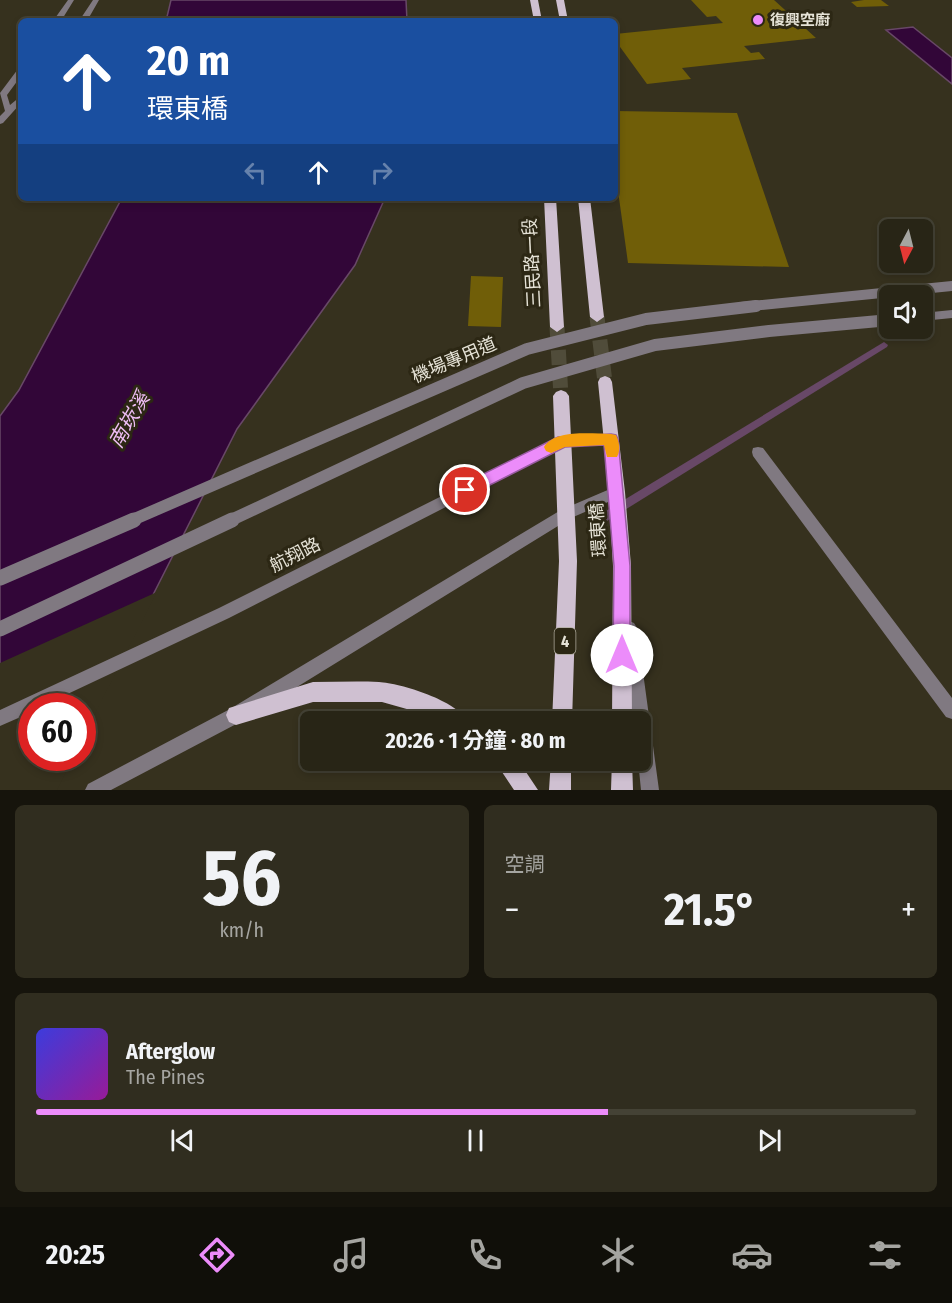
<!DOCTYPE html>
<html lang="zh-TW">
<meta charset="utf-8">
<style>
body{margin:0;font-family:"Fira Sans Condensed","Noto Sans TC",sans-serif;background:#302d1f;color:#f1f3f6;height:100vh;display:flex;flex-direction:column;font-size:22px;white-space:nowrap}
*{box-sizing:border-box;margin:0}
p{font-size:20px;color:#a5a5a1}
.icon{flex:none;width:33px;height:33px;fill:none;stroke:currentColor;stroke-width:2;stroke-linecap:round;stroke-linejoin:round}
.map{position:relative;height:790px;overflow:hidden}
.panel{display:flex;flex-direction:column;gap:15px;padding:15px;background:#16140c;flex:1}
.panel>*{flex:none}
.banner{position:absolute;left:18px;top:18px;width:600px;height:183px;border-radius:9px;box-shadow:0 3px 9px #0003,0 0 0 2px #444235;background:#1a4fa0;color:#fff;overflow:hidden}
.needle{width:39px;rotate:187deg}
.tools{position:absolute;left:879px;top:219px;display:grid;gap:12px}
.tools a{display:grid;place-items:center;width:54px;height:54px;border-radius:9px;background:#282516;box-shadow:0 3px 9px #0003,0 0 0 2px #444235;font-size:30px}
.speed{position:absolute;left:18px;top:693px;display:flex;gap:12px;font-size:30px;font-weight:700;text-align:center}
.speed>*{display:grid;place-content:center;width:78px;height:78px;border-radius:50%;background:#282516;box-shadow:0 3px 9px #0003,0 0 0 2px #444235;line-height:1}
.speed .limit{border:9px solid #d22;background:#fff;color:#111}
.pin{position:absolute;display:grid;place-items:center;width:51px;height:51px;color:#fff;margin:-26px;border:3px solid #fff;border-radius:50%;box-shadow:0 2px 6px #0007}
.me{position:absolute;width:66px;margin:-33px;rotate:0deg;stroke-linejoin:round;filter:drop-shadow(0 0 4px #0008)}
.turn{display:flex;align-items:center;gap:21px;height:126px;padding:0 30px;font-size:27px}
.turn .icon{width:78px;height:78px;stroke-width:2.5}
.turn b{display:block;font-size:42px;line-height:51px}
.lanes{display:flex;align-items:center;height:57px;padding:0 30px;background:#0003;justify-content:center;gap:30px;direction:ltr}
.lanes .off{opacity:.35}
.big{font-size:45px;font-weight:700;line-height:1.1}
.panel .tile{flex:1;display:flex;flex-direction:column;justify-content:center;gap:9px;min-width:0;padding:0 21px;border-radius:9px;background:#302d1f}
.panel .dial{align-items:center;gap:0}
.dial b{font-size:78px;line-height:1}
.song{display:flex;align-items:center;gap:18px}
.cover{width:72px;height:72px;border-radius:9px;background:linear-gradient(135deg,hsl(240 70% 55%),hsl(300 70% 35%))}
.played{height:6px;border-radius:3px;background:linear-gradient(90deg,#ec8cfa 65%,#444235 65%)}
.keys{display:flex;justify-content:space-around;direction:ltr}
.heat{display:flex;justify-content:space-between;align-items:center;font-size:33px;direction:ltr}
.panel .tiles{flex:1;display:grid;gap:15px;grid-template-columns:1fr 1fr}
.tile:last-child{grid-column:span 2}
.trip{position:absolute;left:300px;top:711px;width:351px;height:60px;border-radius:9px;background:#282516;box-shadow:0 3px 9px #0003,0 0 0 2px #444235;font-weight:700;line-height:60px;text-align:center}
.tab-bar{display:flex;height:96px;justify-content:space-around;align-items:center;background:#100f09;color:#a5a5a1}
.tab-bar .icon{width:42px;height:42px}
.tab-bar .selected{color:#ec8cfa}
.tab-bar b{font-size:27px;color:#f1f3f6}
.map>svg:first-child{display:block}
</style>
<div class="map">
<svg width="952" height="790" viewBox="0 0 952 790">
<rect width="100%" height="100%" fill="#36311e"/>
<path fill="#320638" stroke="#684867" stroke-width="1.5" d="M171,0H406L407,21H166Z
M913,27L952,58V84L886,30Z
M122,198H385L355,265L237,429L83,733L82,706H32V758L0,790V416L19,390Z"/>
<path fill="#36311e" d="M157,592L84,735L82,736V706H32V758H73L57,790H0V663Z"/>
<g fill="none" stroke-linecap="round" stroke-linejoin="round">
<path fill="#684867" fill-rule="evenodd" d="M884,342L888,345L887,347L599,526L595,527L591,526L590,523L591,520Z"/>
</g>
<path fill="#705e08" d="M691,0H774L816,38L744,46L751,53L759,52L765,59L682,68L691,79L647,84L615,40V34L723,23L716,16L707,17Z
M864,0H881L889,6L857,7L851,2Z
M615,111L737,113L789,267L628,263L615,169Z
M471,276L503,277L501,327L468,326Z"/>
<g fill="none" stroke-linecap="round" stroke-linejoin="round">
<path stroke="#504c3a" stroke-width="15" stroke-dasharray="15 8" stroke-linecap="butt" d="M597,317L605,382
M557,327L561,396"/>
<path fill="#807981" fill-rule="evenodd" d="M68,0H74L61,21H53Z
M93,0H99L87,21H79Z
M18,69H21V76L7,95L10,105L21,96V103L3,123L0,124V116L5,111L0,93Z
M758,447L763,448L952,698V719L946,717L753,456L752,452L753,448Z"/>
<path fill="#807981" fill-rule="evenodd" d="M952,310V318L922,321V313Z"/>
<path fill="#807981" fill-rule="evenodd" d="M611,434L615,435L617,439L615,443L565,446L229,618L42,706H32V712L0,726V710L219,608L559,437Z
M617,486L622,488L624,492L622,496L571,518L242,721L111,790H85L88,784L230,709L561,510Z
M629,621L634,623L637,628L659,790H641L638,760H640V722H633L621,628L624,623Z"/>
<path fill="#cfc0d1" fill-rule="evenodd" d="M530,0H538L542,21H534Z
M556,0H564L568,21H560Z
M544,198H556L564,327L557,332L550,327Z
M578,198H590L604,317L597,322L590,317Z
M605,376L610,378L612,382L625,492L631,566L632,722H612L613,566L609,492L598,382L600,378Z
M561,390L566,392L569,396L577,561L572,722H552L559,561L553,396L556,392Z
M313,682C335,682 357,681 379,682C400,683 459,701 467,722H440L435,717L382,702H313L236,725L229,722L226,715L229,708Z
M494,760H518L538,790H514Z
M551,760H571V790H549Z
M612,760H632L633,790H611Z"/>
<path stroke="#807981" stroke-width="10" d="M741,307L952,286"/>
<path stroke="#807981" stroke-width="12" d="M130,521L527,349L646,319L756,306
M229,521L523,383L655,345L769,331L890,320"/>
<path stroke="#807981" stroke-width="15" d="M0,578L134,520
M0,629L232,520"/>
</g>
<path fill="#ec8cfa" stroke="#995ba2" stroke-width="1.5" d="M611,434L616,435L618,439L630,566V655L628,661L622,663L616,661L613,655L614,566L604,445L565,447L470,495L465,497L459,495L457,490L459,486L558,437Z"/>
<path fill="#f59e0b" d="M611,434L616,435C619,441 621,450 617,457H607L604,445L565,447L551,453L546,451L544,447C555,429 592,434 611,434Z"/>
<circle fill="#ec8cfa" stroke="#2c2714" stroke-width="2" cx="758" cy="20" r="6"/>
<g text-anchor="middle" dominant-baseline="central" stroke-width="6" stroke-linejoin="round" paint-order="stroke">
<g font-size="15" font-weight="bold" fill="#e5e2d6" stroke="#2c2714" text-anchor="start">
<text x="770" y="20">復興空廚</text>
</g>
<rect fill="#2c2714" stroke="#aeaa9c" stroke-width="1.5" x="554.5" y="628" width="21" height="26" rx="4.5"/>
<g font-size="16" font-weight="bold" fill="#e5e2d6">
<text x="565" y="641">4</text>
</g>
<g font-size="18" fill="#e5e2d6" stroke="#2c2714">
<text transform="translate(532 263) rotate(-93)">三民路一段</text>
<text transform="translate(454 360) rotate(-23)">機場專用道</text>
<text transform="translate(598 530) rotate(-94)">環東橋</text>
<text transform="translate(295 555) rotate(-27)">航翔路</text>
</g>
<g font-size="20" font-style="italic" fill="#eebdf4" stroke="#2c2714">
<text transform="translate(129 420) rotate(-60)">南崁溪</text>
</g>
</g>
</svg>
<div class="tools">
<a><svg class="needle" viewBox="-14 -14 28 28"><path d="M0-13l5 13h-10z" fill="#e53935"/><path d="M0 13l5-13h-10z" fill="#a5a5a1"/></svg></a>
<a><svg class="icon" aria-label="sound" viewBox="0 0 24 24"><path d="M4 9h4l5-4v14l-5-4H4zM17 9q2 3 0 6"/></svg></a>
</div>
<div class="speed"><div class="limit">60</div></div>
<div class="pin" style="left:465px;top:490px;background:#d93025"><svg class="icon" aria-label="arrive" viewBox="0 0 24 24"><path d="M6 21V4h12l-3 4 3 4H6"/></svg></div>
<svg class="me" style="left:622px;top:655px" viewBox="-20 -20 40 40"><circle r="19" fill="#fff"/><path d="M0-13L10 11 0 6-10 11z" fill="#ec8cfa"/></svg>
<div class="trip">20:26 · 1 分鐘 · 80 m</div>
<div class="banner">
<div class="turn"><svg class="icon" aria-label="ahead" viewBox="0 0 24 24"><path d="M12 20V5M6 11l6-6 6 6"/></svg><div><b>20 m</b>環東橋</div></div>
<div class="lanes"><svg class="icon off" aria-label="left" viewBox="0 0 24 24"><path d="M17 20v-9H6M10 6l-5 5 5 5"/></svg><svg class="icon" aria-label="ahead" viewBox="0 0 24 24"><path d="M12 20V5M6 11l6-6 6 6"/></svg><svg class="icon off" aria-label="right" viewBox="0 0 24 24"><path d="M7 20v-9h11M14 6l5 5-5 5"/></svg></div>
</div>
</div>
<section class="panel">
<div class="tiles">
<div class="tile dial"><b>56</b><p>km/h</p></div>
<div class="tile"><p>空調</p>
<div class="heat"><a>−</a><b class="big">21.5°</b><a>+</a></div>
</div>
<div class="tile">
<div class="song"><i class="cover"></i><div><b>Afterglow</b><p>The Pines</p></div></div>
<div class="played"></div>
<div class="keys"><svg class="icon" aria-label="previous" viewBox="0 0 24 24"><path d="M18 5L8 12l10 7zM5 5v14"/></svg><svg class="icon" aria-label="pause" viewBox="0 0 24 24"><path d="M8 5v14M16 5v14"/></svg><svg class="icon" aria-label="next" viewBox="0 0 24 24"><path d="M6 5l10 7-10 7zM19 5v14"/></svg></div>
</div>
</div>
</section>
<nav class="tab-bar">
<b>20:25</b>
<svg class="icon selected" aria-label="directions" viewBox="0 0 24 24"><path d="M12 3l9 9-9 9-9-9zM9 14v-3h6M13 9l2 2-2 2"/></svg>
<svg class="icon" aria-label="music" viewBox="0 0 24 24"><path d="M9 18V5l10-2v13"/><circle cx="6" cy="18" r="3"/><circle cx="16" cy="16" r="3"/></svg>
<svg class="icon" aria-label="phone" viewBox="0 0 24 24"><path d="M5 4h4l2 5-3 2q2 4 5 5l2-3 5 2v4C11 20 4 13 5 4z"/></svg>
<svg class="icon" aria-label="climate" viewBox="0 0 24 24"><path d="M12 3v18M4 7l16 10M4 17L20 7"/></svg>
<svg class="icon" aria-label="car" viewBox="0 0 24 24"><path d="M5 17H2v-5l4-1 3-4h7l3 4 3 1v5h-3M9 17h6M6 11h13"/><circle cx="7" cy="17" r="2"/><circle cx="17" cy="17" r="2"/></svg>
<svg class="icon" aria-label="filters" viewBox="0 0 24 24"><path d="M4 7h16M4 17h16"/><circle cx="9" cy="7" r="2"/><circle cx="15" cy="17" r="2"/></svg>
</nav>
